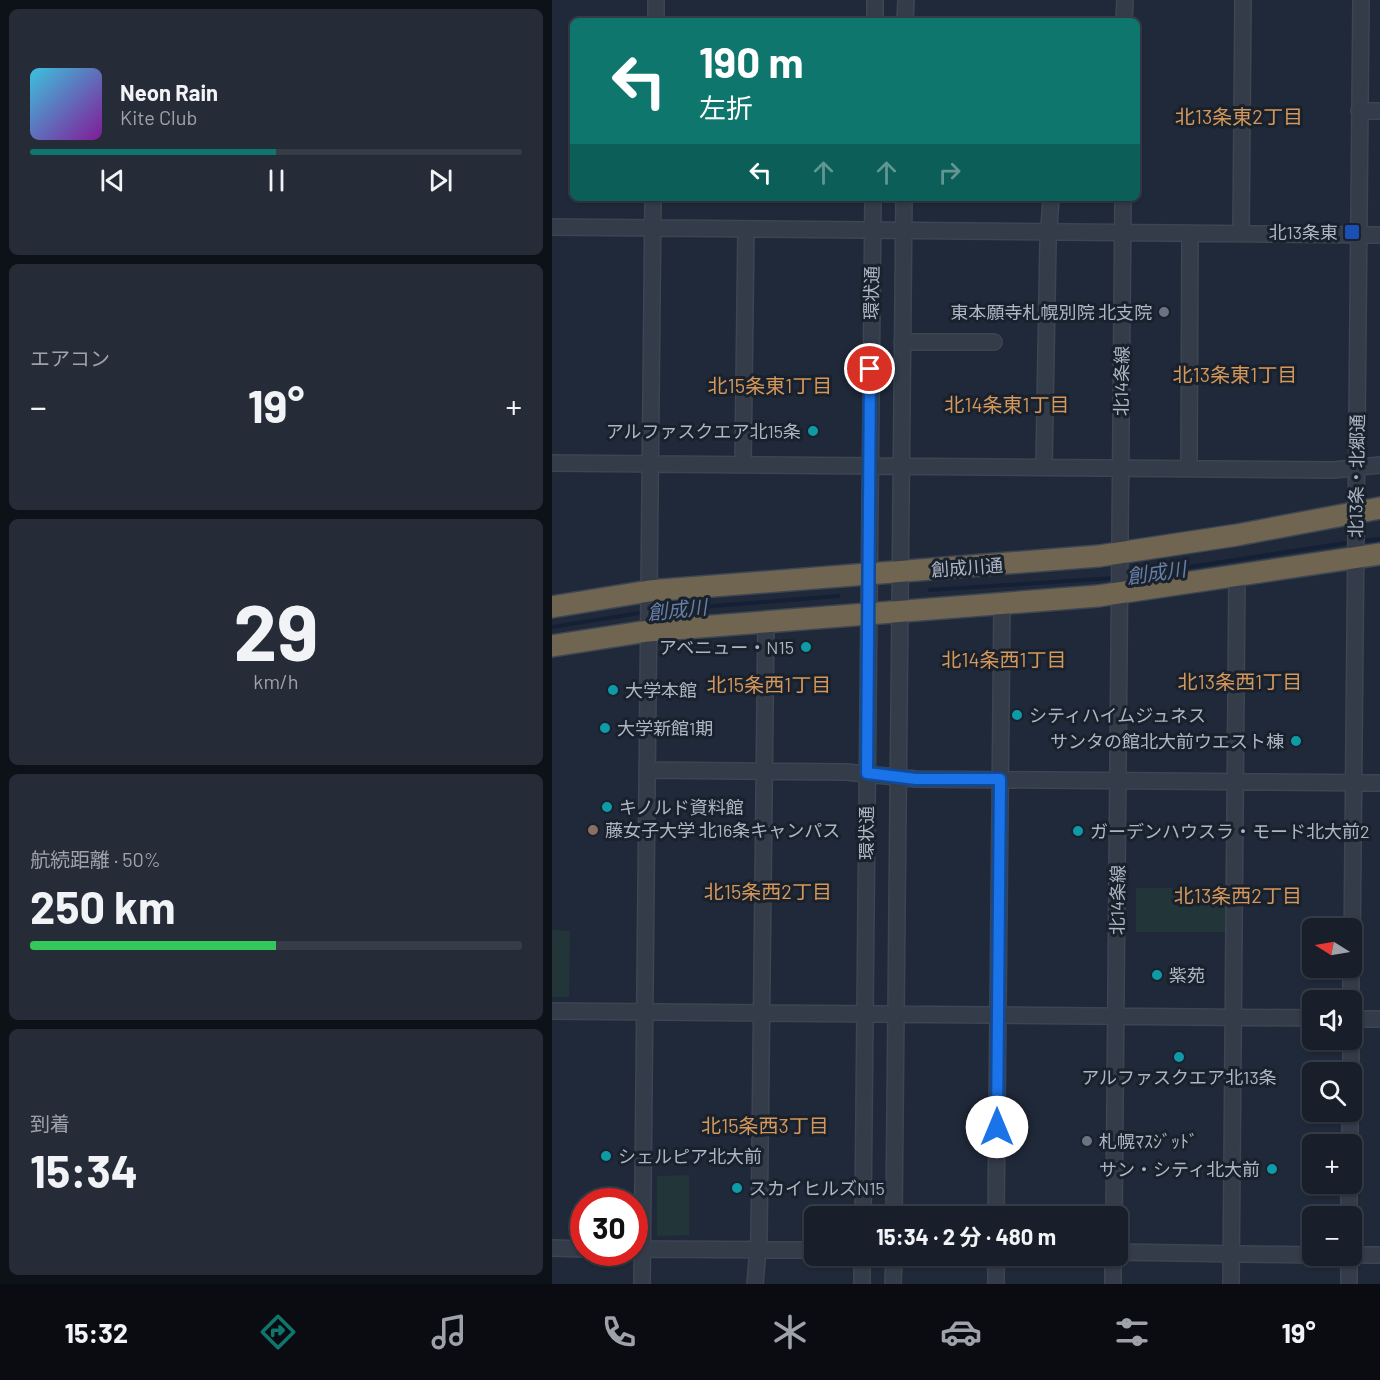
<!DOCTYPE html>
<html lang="ja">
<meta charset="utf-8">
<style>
body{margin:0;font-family:Barlow,"Noto Sans JP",sans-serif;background:#252c37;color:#f1f3f6;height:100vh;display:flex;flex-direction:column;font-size:22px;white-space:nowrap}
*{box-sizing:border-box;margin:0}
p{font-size:20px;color:#9fa2a9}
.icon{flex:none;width:33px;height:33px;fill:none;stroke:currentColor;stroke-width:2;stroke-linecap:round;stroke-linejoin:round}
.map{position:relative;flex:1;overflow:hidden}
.panel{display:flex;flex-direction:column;gap:9px;padding:9px;background:#0d1118;width:552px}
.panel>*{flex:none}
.guide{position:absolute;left:18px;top:18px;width:570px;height:183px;border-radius:9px;box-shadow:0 2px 4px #0004,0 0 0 2px #363d47;background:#0f766e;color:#fff;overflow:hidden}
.needle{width:39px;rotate:281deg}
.tools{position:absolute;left:750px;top:918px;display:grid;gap:12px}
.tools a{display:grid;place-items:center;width:60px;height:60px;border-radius:9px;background:#181f2b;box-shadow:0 2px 4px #0004,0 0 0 2px #363d47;font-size:30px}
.speed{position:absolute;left:18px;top:1188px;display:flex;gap:12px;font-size:30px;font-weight:700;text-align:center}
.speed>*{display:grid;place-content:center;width:78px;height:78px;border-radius:50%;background:#181f2b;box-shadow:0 2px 4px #0004,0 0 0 2px #363d47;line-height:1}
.speed .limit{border:9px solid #d22;background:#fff;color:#111}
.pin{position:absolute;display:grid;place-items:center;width:51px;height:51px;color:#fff;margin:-26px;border:3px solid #fff;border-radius:50%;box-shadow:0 2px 6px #0007}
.me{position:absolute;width:66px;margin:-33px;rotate:0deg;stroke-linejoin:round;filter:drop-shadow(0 0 4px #0008)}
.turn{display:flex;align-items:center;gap:21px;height:126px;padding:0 30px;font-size:27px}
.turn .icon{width:78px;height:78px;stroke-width:2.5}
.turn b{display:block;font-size:42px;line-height:51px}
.lanes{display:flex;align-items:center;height:57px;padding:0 30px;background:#0003;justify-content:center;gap:30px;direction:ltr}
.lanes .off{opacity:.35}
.big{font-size:45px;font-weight:700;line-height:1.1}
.panel .tile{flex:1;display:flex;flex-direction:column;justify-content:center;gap:9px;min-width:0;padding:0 21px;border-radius:9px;background:#252c37}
.panel .dial{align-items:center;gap:0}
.dial b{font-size:78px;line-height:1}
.song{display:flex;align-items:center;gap:18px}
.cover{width:72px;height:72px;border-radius:9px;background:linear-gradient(135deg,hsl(190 70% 55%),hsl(290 70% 35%))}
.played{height:6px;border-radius:3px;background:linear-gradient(90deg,#0f766e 50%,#363d47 50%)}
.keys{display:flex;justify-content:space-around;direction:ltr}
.heat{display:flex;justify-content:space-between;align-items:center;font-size:33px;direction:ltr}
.charge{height:9px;border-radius:4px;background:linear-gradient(90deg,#34c759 50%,#363d47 0)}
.trip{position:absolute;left:252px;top:1206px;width:324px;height:60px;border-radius:9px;background:#181f2b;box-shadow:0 2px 4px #0004,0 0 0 2px #363d47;font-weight:700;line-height:60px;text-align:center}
.tabs{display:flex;height:96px;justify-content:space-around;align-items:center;background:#0a0c11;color:#9fa2a9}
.tabs .icon{width:42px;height:42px}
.tabs .on{color:#0f766e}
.tabs b{font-size:27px;color:#f1f3f6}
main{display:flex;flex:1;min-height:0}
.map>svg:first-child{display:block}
</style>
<main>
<section class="panel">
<div class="tile">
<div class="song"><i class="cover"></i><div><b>Neon Rain</b><p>Kite Club</p></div></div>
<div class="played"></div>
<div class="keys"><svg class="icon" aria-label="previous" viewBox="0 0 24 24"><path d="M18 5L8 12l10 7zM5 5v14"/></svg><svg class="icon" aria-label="pause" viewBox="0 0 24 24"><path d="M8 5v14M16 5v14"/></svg><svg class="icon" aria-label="next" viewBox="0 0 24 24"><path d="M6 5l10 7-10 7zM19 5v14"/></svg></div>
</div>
<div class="tile"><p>エアコン</p>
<div class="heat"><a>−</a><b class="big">19°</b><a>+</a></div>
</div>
<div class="tile dial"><b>29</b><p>km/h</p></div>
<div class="tile"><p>航続距離 · 50%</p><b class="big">250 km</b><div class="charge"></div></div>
<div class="tile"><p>到着</p><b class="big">15:34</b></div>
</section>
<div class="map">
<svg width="828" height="1284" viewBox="0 0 828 1284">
<rect width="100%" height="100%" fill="#202939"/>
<path fill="#22363a" d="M584,888H673V932H584Z
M0,930L18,931L17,997H0Z
M137,1175V1235L105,1236V1176Z"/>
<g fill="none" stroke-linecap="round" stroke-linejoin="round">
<path stroke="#142036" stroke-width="4" d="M808,541L828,539
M571,577L800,542
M378,590L563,578
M101,611L286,596
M0,627L94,612"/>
<defs>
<path id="minor" d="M104,21V0
M323,21V0
M353,21L354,0
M572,21L573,0
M807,111H828
M0,227L828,235
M689,233L691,0
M350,342H442
M0,463L782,470L828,465
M191,465L194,229
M492,467L496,242L499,198
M637,468L638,233
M95,770L294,772L364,779L828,783
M800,953L809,0
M799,1000V968
M0,1011L760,1018
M800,1019H828
M799,1072V1040
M798,1144V1112
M311,1216L321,198
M342,1216L352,198
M444,1216L450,604
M562,1216L571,198
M797,1216V1184
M0,1248L32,1249
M82,1249L262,1250
M566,1252L760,1255
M800,1255H828
M90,1284L101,198
M203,1284L207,1237L214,621
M310,1284V1256
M341,1284L342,1256
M444,1284V1256
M561,1284V1256
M679,1284L685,575
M797,1284V1256"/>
<path id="highway" d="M0,607L97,591L547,556L685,535L828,508
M0,646L96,631L546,596L828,554"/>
</defs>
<use href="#minor" stroke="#3d4552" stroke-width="18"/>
<use href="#highway" stroke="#3e4654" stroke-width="24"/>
<use href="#minor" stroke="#343b49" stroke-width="15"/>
<use href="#highway" stroke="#6f6551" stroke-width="21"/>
</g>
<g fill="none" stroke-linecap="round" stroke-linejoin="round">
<defs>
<path id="route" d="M318,369L315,773L364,779H448L445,1127"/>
</defs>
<use href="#route" stroke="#114b97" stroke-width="15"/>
<use href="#route" stroke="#1a73e8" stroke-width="10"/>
</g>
<rect fill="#1a4fb4" stroke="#19212d" stroke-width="2" x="792" y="224" width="16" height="16" rx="3"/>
<g fill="#6b7280" stroke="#19212d" stroke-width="2">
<circle cx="612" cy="312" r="6"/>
<circle cx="535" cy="1141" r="6"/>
</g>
<g fill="#0f9aa8" stroke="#19212d" stroke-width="2">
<circle cx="261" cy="431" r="6"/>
<circle cx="254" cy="647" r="6"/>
<circle cx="61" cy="690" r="6"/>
<circle cx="465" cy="715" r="6"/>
<circle cx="53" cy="728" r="6"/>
<circle cx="744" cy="741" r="6"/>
<circle cx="55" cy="807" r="6"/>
<circle cx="526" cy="831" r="6"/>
<circle cx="605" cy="975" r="6"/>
<circle cx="627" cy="1057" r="6"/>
<circle cx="54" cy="1156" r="6"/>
<circle cx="720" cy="1169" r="6"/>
<circle cx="185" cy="1188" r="6"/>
</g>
<circle fill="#8d6e63" stroke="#19212d" stroke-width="2" cx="41" cy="830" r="6"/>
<g text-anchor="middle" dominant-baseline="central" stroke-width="6" stroke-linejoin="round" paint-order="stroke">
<g font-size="18" fill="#aeb6c5" stroke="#19212d" text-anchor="start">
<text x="786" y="232" text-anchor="end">北13条東</text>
<text x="600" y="312" text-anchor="end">東本願寺札幌別院 北支院</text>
<text x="249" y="431" text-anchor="end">アルファスクエア北15条</text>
<text x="242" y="647" text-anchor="end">アベニュー・N15</text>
<text x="73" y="690">大学本館</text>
<text x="477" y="715">シティハイムジュネス</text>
<text x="65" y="728">大学新館1期</text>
<text x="732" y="741" text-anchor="end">サンタの館北大前ウエスト棟</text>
<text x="67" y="807">キノルド資料館</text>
<text x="53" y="830">藤女子大学 北16条キャンパス</text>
<text x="538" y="831">ガーデンハウスラ・モード北大前2</text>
<text x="617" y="975">紫苑</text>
<text x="627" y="1077" text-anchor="middle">アルファスクエア北13条</text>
<text x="547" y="1141">札幌ﾏｽｼﾞｯﾄﾞ</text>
<text x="66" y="1156">シェルピア北大前</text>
<text x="708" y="1169" text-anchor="end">サン・シティ北大前</text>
<text x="197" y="1188">スカイヒルズN15</text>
</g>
<g font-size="18" fill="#aeb6c5" stroke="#19212d">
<text transform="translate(319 293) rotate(-89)">環状通</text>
<text transform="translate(569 381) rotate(-89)">北14条線</text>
<text transform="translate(804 476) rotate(-89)">北13条・北郷通</text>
<text transform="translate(415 567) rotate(-4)">創成川通</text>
<text transform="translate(314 833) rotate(-90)">環状通</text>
<text transform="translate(565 900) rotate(-89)">北14条線</text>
</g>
<g font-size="20" fill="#d5975a" stroke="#19212d">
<text x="687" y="116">北13条東2丁目</text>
<text x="683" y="374">北13条東1丁目</text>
<text x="218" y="385">北15条東1丁目</text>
<text x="455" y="404">北14条東1丁目</text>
<text x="452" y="659">北14条西1丁目</text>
<text x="688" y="681">北13条西1丁目</text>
<text x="217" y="684">北15条西1丁目</text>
<text x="216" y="891">北15条西2丁目</text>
<text x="686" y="895">北13条西2丁目</text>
<text x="213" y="1125">北15条西3丁目</text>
</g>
<g font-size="20" font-style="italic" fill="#677ea5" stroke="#19212d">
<text transform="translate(604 572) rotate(-8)">創成川</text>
<text transform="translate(125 609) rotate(-6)">創成川</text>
</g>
</g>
</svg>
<div class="tools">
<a><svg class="needle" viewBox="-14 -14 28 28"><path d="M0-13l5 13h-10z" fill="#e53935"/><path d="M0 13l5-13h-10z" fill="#9fa2a9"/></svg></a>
<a><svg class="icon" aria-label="sound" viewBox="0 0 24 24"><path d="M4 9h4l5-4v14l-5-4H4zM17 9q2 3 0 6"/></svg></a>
<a><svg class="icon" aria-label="search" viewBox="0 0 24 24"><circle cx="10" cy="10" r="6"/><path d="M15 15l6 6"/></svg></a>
<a>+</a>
<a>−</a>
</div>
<div class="speed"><div class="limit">30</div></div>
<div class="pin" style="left:318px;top:369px;background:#d93025"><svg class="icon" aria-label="arrive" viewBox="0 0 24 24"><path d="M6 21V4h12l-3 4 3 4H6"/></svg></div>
<svg class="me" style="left:445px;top:1127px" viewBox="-20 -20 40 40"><circle r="19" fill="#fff"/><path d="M0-13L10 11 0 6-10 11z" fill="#1a73e8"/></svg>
<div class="trip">15:34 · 2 分 · 480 m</div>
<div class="guide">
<div class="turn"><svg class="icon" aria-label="left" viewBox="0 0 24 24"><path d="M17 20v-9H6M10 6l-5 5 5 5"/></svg><div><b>190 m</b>左折</div></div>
<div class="lanes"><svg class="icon" aria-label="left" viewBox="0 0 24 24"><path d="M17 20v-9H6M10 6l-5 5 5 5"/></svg><svg class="icon off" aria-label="ahead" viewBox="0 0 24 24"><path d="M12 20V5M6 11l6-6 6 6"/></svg><svg class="icon off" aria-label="ahead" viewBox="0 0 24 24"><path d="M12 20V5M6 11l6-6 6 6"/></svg><svg class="icon off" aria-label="right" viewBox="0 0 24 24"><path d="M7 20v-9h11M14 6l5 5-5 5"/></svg></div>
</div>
</div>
</main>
<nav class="tabs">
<b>15:32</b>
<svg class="icon on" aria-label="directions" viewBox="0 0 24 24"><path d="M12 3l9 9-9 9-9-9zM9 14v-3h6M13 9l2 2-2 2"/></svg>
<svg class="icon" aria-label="music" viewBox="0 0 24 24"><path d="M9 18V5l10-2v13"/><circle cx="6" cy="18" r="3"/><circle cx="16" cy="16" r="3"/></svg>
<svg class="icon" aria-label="phone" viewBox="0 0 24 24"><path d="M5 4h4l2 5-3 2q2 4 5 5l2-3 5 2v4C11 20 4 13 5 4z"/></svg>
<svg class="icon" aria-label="climate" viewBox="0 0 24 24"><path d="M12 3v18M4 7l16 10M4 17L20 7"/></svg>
<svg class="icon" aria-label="car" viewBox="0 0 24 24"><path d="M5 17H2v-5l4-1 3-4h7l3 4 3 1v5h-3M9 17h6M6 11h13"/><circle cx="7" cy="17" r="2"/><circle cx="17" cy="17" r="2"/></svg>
<svg class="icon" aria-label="filters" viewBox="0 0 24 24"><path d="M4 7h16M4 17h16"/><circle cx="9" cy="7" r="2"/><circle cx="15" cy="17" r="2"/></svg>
<b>19°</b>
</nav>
